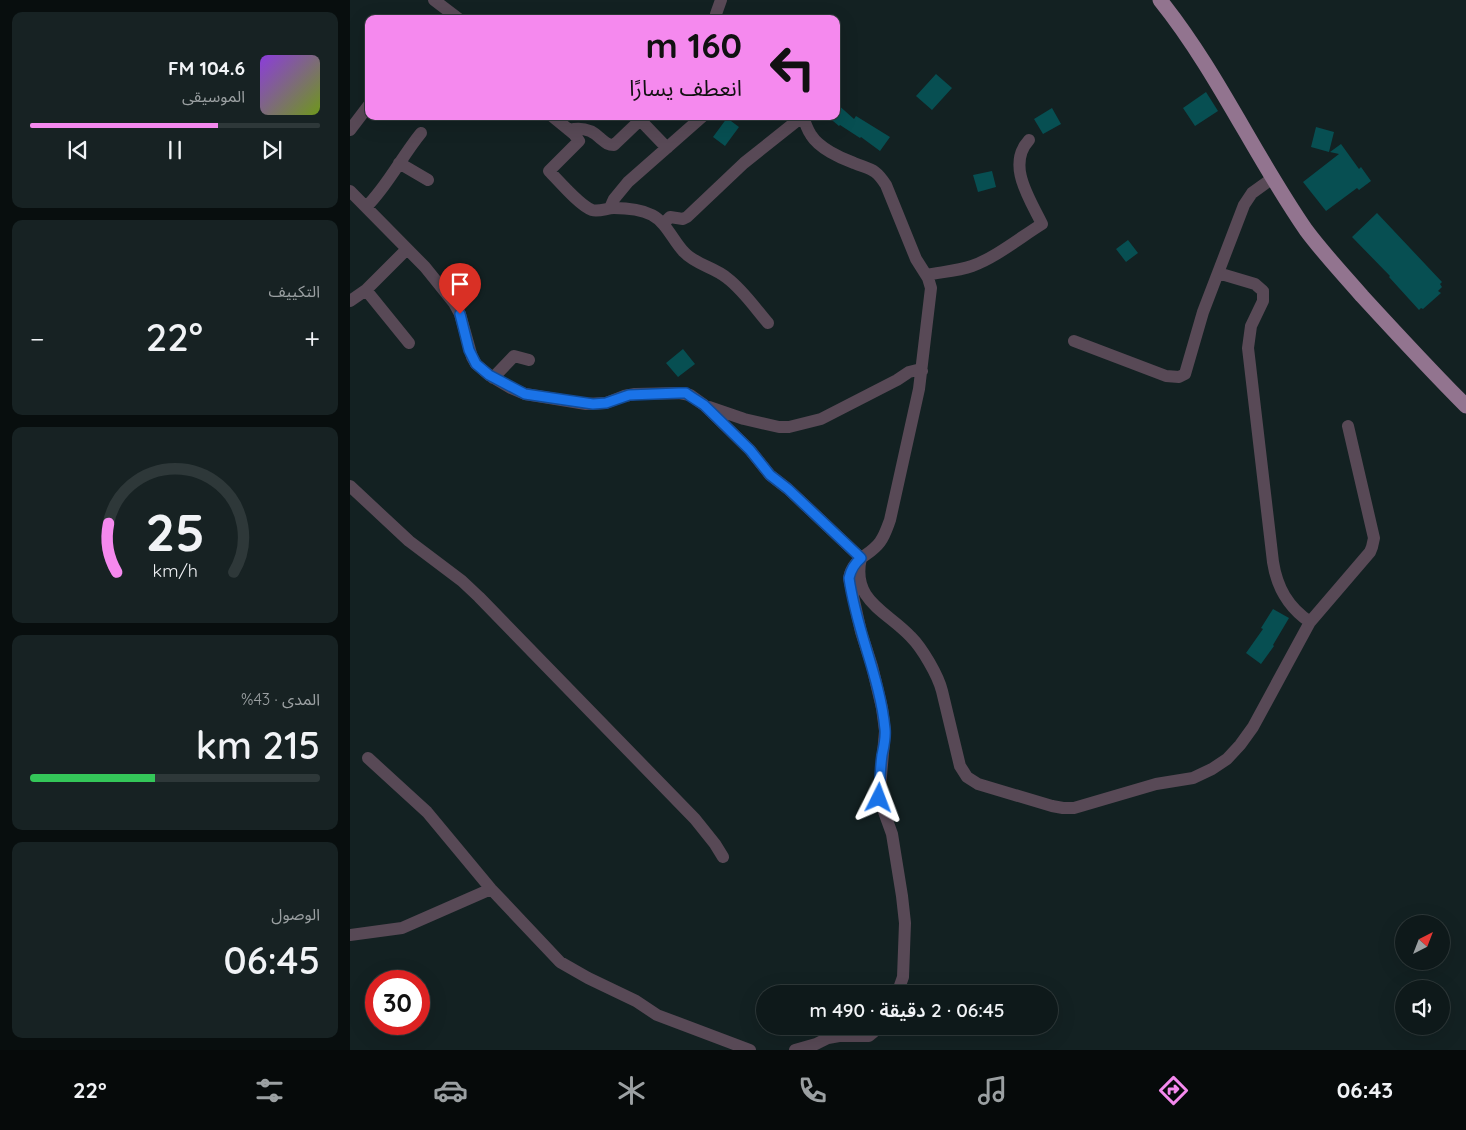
<!DOCTYPE html>
<html lang="ar">
<meta charset="utf-8">
<style>
body{margin:0;font-family:Quicksand,"Noto Sans Arabic",sans-serif;background:#172223;color:#f1f3f6;direction:rtl;height:100vh;display:flex;flex-direction:column;font-size:19px;white-space:nowrap}
*{box-sizing:border-box;margin:0}
p{font-size:16px;color:#9ba0a2}
.icon{flex:none;width:28px;height:28px;fill:none;stroke:currentColor;stroke-width:2;stroke-linecap:round;stroke-linejoin:round}
.map{position:relative;flex:1;overflow:hidden;direction:ltr}
.sheet{display:flex;flex-direction:column;gap:12px;padding:12px;background:#080e0e;width:350px}
.sheet>*{flex:none}
.top-card{position:absolute;left:15px;top:15px;width:475px;height:105px;border-radius:10px;box-shadow:0 5px 20px #0002,0 0 0 1px #2e3839;direction:rtl;background:#f589ee;color:#111;overflow:hidden}
.needle{width:32px;rotate:42deg}
.buttons{position:absolute;left:1045px;top:915px;display:grid;gap:10px}
.buttons a{display:grid;place-items:center;width:55px;height:55px;border-radius:50%;background:#0e191a;box-shadow:0 5px 20px #0002,0 0 0 1px #2e3839;font-size:25px}
.speed{position:absolute;left:15px;top:970px;display:flex;gap:10px;font-size:25px;font-weight:700;text-align:center}
.speed>*{display:grid;place-content:center;width:65px;height:65px;border-radius:50%;background:#0e191a;box-shadow:0 5px 20px #0002,0 0 0 1px #2e3839;line-height:1}
.speed .limit{border:8px solid #d22;background:#fff;color:#111}
.pin{position:absolute;display:grid;place-items:center;width:42px;height:42px;color:#fff;margin:-51px -21px;border-radius:50% 50% 50% 0;rotate:-45deg;box-shadow:0 0 5px #0007}
.pin .icon{rotate:45deg}
.me{position:absolute;width:55px;margin:-28px;rotate:3deg;stroke-linejoin:round;filter:drop-shadow(0 0 4px #0008)}
.turn{display:flex;align-items:center;gap:18px;height:105px;padding:0 15px;font-size:22px}
.turn .icon{width:65px;height:65px;stroke-width:2.5}
.turn b{display:block;font-size:35px;line-height:42px}
.big{font-size:38px;font-weight:600;line-height:1.1}
.sheet .widget{flex:1;display:flex;flex-direction:column;justify-content:center;gap:8px;min-width:0;padding:0 18px;border-radius:10px;background:#172223}
.sheet .dial{align-items:center;gap:0}
.dial svg{height:130px;overflow:visible;fill:none;stroke:#2e3839;stroke-width:7;stroke-linecap:round;text-anchor:middle}
.dial text{fill:#f1f3f6;stroke:none}
.song{display:flex;align-items:center;gap:15px}
.cover{width:60px;height:60px;border-radius:8px;background:linear-gradient(135deg,hsl(270 70% 55%),hsl(80 70% 35%))}
.played{height:5px;border-radius:2px;background:linear-gradient(90deg,#f589ee 65%,#2e3839 65%)}
.keys{display:flex;justify-content:space-around;direction:ltr}
.heat{display:flex;justify-content:space-between;align-items:center;font-size:28px;direction:ltr}
.charge{height:8px;border-radius:4px;background:linear-gradient(90deg,#34c759 43%,#2e3839 0)}
.trip{position:absolute;left:406px;top:985px;width:302px;height:50px;border-radius:25px;background:#0e191a;box-shadow:0 5px 20px #0002,0 0 0 1px #2e3839;font-weight:600;line-height:50px;text-align:center;direction:rtl}
.tab-bar{display:flex;height:80px;justify-content:space-around;align-items:center;background:#060a0a;color:#9ba0a2}
.tab-bar .icon{width:35px;height:35px}
.tab-bar .selected{color:#f589ee}
.tab-bar b{font-size:22px;color:#f1f3f6}
main{display:flex;flex:1;min-height:0}
.map>svg:first-child{display:block}
</style>
<main>
<div class="map">
<svg width="1116" height="1050" viewBox="0 0 1116 1050">
<rect width="100%" height="100%" fill="#132122"/>
<path fill="#074f52" d="M586,74L602,88L582,110L566,96Z
M856,92L868,111L845,126L833,108Z
M486,103L504,119L506,116L540,137L530,151L511,137L510,138L490,125L489,126L477,116H486Z
M702,108L711,124L693,134L684,119Z
M377,118L389,127L375,146L363,137Z
M966,127L984,132L979,152L961,147Z
M991,144L1009,169L1011,167L1021,181L1009,190L1007,188L976,211L953,182L989,154L980,152Z
M642,171L646,187L628,192L623,175Z
M1027,213L1092,282L1090,284L1092,287L1088,291L1091,293L1073,309L1071,308L1069,310L1039,277L1040,276L1002,237Z
M778,240L788,253L776,262L766,249Z
M333,349L345,364L328,377L316,363Z
M923,609L939,618L923,645L924,646L911,664L896,653L913,629L911,628Z"/>
<g fill="none" stroke-linecap="round" stroke-linejoin="round">
<path stroke="#584956" stroke-width="12" d="M84,0L109,19
M366,19V14L371,0
M202,116L224,134L229,141L199,171C209,181 230,206 242,210C249,212 257,208 264,208C276,208 292,210 302,215C317,223 323,241 334,252C346,265 364,267 377,278C393,290 405,308 418,323
M453,116C455,123 457,129 461,135C469,148 490,158 504,163C521,170 525,168 536,185L566,259L578,278L581,288L569,389L540,520C537,528 535,535 530,542C519,557 503,557 499,578L511,632L522,666L532,708L535,731L529,798L542,834L552,896L555,923L553,977L547,994
M0,130L19,105
M219,130C231,127 242,130 250,138C255,142 257,145 264,145L286,124L290,122L294,124L317,148
M49,163L78,180
M0,191L75,267L104,303L110,314L122,357L126,364L139,375L161,388L175,394L236,404L256,403L274,396L285,394L329,393L340,395L354,405L400,450L420,475L438,489L511,558C501,601 537,611 561,637C572,648 588,675 592,691L610,766L617,777L628,784L702,806L713,808H724L806,784L843,778L862,769L877,759L890,745L903,727L960,622L1020,552L1022,547L1024,538L998,426
M16,207C37,187 52,156 71,133
M260,208L264,199L278,182L353,116
M313,224L320,217L333,219L337,217L394,163L453,116
M868,273L905,284L913,291V301L901,326L898,348L923,562C927,588 938,607 960,622
M576,275C591,272 608,271 622,266C645,258 671,237 692,224C680,199 656,165 679,140
M16,290L59,343
M0,301L16,290L57,249
M724,341L816,376L829,377L835,374L853,312L894,205L902,193L923,178
M143,378L164,356L179,360
M359,407L394,419L429,427H439L471,419L547,380L559,372L567,370L572,371
M0,486L59,541L112,581L129,597L345,819L365,844L373,857
M18,758L77,812L141,889L210,962L238,978L286,1001L307,1015L400,1050
M0,935L52,928L141,889
M445,1050L466,1044L478,1038L489,1036H519L525,1031L528,1026"/>
<path stroke="#92748f" stroke-width="15" d="M810,0C867,71 904,155 956,230C973,253 993,274 1012,296C1046,333 1080,370 1116,406"/>
</g>
<g fill="none" stroke-linecap="round" stroke-linejoin="round">
<defs>
<path id="route" d="M110,314L119,350L126,364L139,375L175,394L243,404L256,403L279,395L329,393H336L340,396L354,405L400,450L420,475L438,489L511,558C504,564 501,569 499,578C506,630 530,677 535,729C536,738 534,746 532,755C530,769 530,784 529,798"/>
</defs>
<use href="#route" stroke="#114b97" stroke-width="12"/>
<use href="#route" stroke="#1a73e8" stroke-width="9"/>
</g>
</svg>
<div class="buttons">
<a><svg class="needle" viewBox="-14 -14 28 28"><path d="M0-13l5 13h-10z" fill="#e53935"/><path d="M0 13l5-13h-10z" fill="#9ba0a2"/></svg></a>
<a><svg class="icon" aria-label="sound" viewBox="0 0 24 24"><path d="M4 9h4l5-4v14l-5-4H4zM17 9q2 3 0 6"/></svg></a>
</div>
<div class="speed"><div class="limit">30</div></div>
<div class="pin" style="left:110px;top:314px;background:#d93025"><svg class="icon" aria-label="arrive" viewBox="0 0 24 24"><path d="M6 21V4h12l-3 4 3 4H6"/></svg></div>
<svg class="me" style="left:529px;top:798px" viewBox="-20 -20 40 40"><path d="M0-17L14 15 0 8-14 15z" fill="#1a73e8" stroke="#fff" stroke-width="4"/></svg>
<div class="trip">06:45 · 2 دقيقة · 490 m</div>
<div class="top-card">
<div class="turn"><svg class="icon" aria-label="left" viewBox="0 0 24 24"><path d="M17 20v-9H6M10 6l-5 5 5 5"/></svg><div><b>160 m</b>انعطف يسارًا</div></div>
</div>
</div>
<section class="sheet">
<div class="widget">
<div class="song"><i class="cover"></i><div><b>104.6 FM</b><p>الموسيقى</p></div></div>
<div class="played"></div>
<div class="keys"><svg class="icon" aria-label="previous" viewBox="0 0 24 24"><path d="M18 5L8 12l10 7zM5 5v14"/></svg><svg class="icon" aria-label="pause" viewBox="0 0 24 24"><path d="M8 5v14M16 5v14"/></svg><svg class="icon" aria-label="next" viewBox="0 0 24 24"><path d="M6 5l10 7-10 7zM19 5v14"/></svg></div>
</div>
<div class="widget"><p>التكييف</p>
<div class="heat"><a>−</a><b class="big">22°</b><a>+</a></div>
</div>
<div class="widget dial"><svg viewBox="0 0 100 80">
<path d="M14 69A42 42 0 1 1 86 69"/>
<path d="M14 69A42 42 0 0 1 9 39" stroke="#f589ee"/>
<text x="50" y="56" font-size="32" font-weight="700">25</text>
<text x="50" y="72" font-size="11">km/h</text>
</svg></div>
<div class="widget"><p>المدى · 43%</p><b class="big">215 km</b><div class="charge"></div></div>
<div class="widget"><p>الوصول</p><b class="big">06:45</b></div>
</section>
</main>
<nav class="tab-bar">
<b>06:43</b>
<svg class="icon selected" aria-label="directions" viewBox="0 0 24 24"><path d="M12 3l9 9-9 9-9-9zM9 14v-3h6M13 9l2 2-2 2"/></svg>
<svg class="icon" aria-label="music" viewBox="0 0 24 24"><path d="M9 18V5l10-2v13"/><circle cx="6" cy="18" r="3"/><circle cx="16" cy="16" r="3"/></svg>
<svg class="icon" aria-label="phone" viewBox="0 0 24 24"><path d="M5 4h4l2 5-3 2q2 4 5 5l2-3 5 2v4C11 20 4 13 5 4z"/></svg>
<svg class="icon" aria-label="climate" viewBox="0 0 24 24"><path d="M12 3v18M4 7l16 10M4 17L20 7"/></svg>
<svg class="icon" aria-label="car" viewBox="0 0 24 24"><path d="M5 17H2v-5l4-1 3-4h7l3 4 3 1v5h-3M9 17h6M6 11h13"/><circle cx="7" cy="17" r="2"/><circle cx="17" cy="17" r="2"/></svg>
<svg class="icon" aria-label="filters" viewBox="0 0 24 24"><path d="M4 7h16M4 17h16"/><circle cx="9" cy="7" r="2"/><circle cx="15" cy="17" r="2"/></svg>
<b>22°</b>
</nav>
